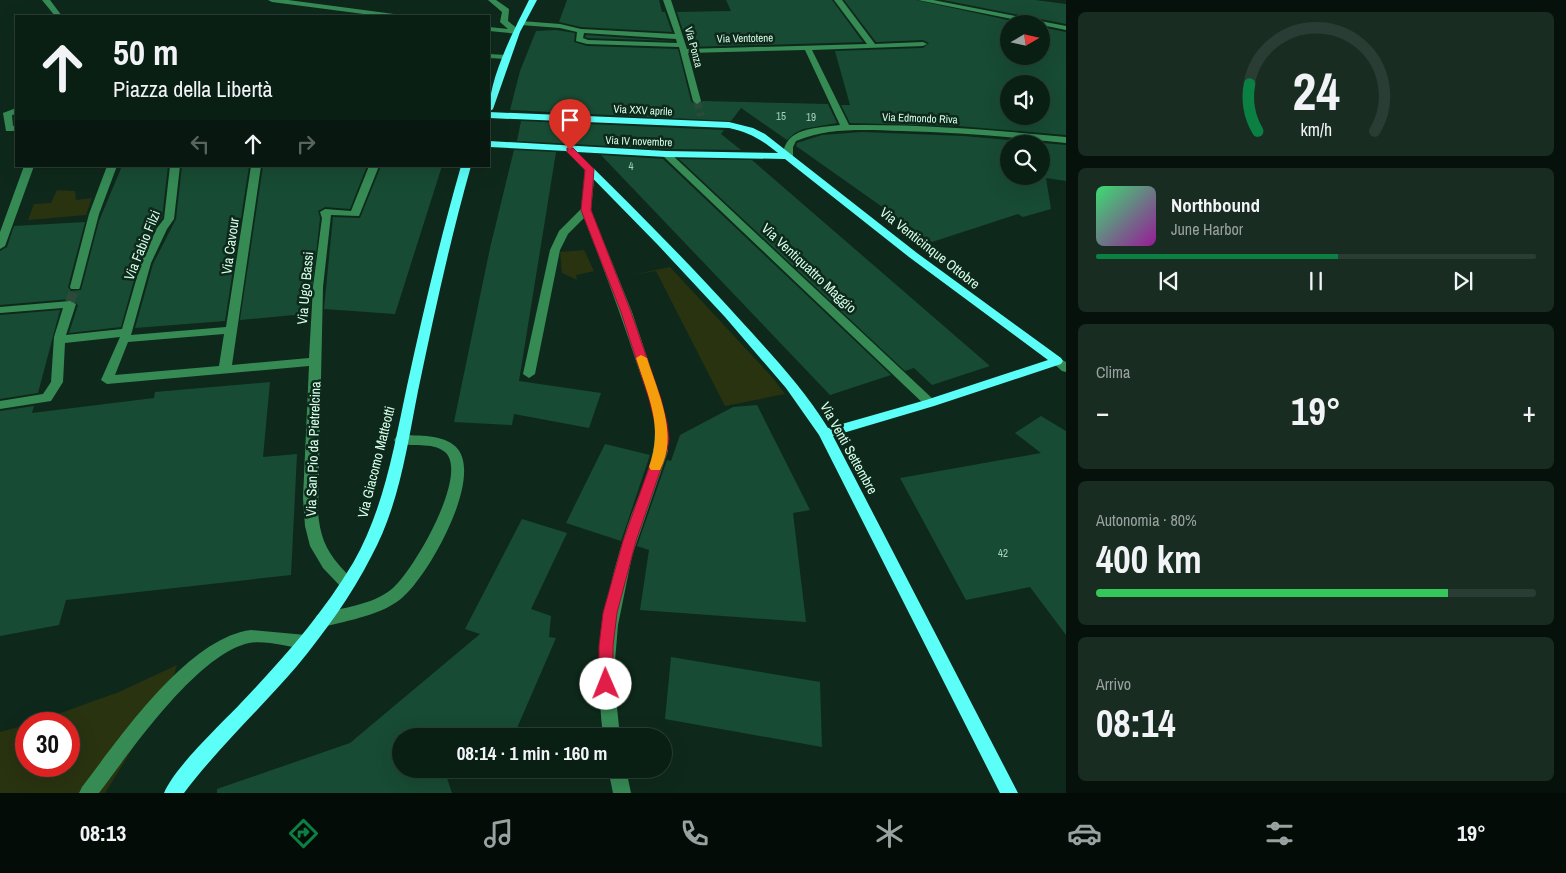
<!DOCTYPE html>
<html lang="it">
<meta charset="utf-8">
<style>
body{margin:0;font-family:"Archivo Narrow",sans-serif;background:#182c22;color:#f1f3f6;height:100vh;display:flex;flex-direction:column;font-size:19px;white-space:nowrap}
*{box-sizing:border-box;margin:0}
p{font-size:16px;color:#99a2a0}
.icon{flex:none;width:28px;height:28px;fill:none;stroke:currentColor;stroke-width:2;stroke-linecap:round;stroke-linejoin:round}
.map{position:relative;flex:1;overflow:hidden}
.drawer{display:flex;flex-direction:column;gap:12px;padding:12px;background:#06110b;width:500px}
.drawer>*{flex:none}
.top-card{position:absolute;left:15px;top:15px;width:475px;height:152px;border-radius:0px;box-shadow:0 5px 20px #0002,0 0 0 1px #2a3d34;background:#0a1f14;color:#f1f3f6;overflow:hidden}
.needle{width:32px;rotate:81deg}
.fabs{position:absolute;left:1000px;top:15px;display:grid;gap:10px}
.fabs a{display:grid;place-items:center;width:50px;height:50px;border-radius:50%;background:#0a1f14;box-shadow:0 5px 20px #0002,0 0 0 1px #2a3d34;font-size:25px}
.speed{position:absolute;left:15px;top:712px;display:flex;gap:10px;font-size:25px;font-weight:700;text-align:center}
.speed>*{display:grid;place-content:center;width:65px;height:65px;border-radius:50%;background:#0a1f14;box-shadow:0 5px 20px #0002,0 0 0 1px #2a3d34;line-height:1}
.speed .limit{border:8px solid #d22;background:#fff;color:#111}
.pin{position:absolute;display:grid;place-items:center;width:42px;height:42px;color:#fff;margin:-51px -21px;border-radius:50% 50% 50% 0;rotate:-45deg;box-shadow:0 0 5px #0007}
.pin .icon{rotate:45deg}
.me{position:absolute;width:55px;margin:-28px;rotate:359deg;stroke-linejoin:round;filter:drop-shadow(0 0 4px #0008)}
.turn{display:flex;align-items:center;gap:18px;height:105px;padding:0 15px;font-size:22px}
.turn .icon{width:65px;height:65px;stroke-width:2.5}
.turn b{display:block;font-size:35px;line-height:42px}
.lanes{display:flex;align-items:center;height:48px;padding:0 15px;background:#0003;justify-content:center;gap:25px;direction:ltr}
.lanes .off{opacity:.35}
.big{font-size:38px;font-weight:800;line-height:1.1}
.drawer .widget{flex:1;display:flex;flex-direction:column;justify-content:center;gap:8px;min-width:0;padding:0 18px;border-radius:8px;background:#182c22}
.drawer .dial{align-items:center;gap:0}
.dial svg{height:130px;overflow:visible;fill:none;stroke:#2a3d34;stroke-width:7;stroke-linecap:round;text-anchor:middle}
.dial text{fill:#f1f3f6;stroke:none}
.song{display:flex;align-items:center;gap:15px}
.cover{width:60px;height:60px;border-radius:8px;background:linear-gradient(135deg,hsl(140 70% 55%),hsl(300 70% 35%))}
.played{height:5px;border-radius:2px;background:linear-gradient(90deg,#0b8043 55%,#2a3d34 55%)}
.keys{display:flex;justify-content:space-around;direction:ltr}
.heat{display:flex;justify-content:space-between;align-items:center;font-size:28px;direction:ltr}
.charge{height:8px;border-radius:4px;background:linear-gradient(90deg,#34c759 80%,#2a3d34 0)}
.trip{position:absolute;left:392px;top:728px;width:280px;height:50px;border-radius:25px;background:#0a1f14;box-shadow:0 5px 20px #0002,0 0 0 1px #2a3d34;font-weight:800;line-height:50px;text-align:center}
.tabs{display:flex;height:80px;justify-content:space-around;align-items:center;background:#040c08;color:#99a2a0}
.tabs .icon{width:35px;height:35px}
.tabs .selected{color:#0b8043}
.tabs b{font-size:22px;color:#f1f3f6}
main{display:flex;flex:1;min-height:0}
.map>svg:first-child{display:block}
</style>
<main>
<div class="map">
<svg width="1066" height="793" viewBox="0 0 1066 793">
<rect width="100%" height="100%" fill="#0e291b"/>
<path fill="#293310" d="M57,190L75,191L76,200L92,198L86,215L28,220L34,204L51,203Z
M584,250L594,271L576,275L577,280L562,273L560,252Z
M670,267L772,377L785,394L725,406L656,271L631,275Z
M177,665L169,690L105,793H0V732L26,725V766H69V724H30L119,692Z"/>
<path fill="#184b33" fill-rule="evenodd" d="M567,0H659L662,12H665L672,32L581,27L559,22Z
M726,0H832L863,42L688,47L677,12L731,11Z
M844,0H916L1026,24H1009V56H1041V27L1066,32V135L958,126L850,123L841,105H850L835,51L923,48L929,43L923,40L876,42ZM1009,84H1041V116H1009Z
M943,0H1035L1066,4V24Z
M556,30L575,33L574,42L587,46L678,49L691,101L696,106L703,101L828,104L837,123L803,129L795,133L787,140L741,108L731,121L510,110L520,71L536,31Z
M586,35L675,41L588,38L585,37Z
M521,121L724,130L721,134L741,150L666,149L517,141Z
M862,132L963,136L1066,145V181L1046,178L1051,209L1023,217L1018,214L932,242L796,146L797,143L822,135ZM1009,144H1041V176H1009Z
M514,150L556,152L519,381L601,393L589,428L514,414L512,425L454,422L490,248Z
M601,155L663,159L891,375L830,395Z
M679,159L752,160L990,366L932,385L914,368L905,371Z
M122,166H168L162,218L155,227L139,262L121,327L69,333L78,305L70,299L0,305V251L7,247L14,226L85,222L68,287L71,291L81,290L99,221Z
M182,166H249L225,321L135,328L153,264L176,219Z
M263,166H367L350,209L325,207L318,211L320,218L310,308H305V314L240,320Z
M381,166H442L395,314L324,309L333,217L360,218Z
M60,310L38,393L0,399V315Z
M270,382L263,457L297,454L291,575L66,600L59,625L0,636V411L34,406L32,413L154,398L155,392Z
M757,405L810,510L793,513L806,622L640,610L649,550L637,546L667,460L671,461L680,435L733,407Z
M1041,416L1066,431V635L1030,587L966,600L900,478L1041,453L1015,433Z
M605,444L650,455L621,541L566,523Z
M522,519L567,533L531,609L551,616L549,637L556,638L514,735L401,736V769H462L447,778L452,793H217V789L350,743L480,634L465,629Z
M671,657L820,682L822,747L665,719Z"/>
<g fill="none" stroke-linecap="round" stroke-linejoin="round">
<path stroke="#2c493a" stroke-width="8" stroke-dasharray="8 4" stroke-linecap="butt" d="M697,101L701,116"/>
<path stroke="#2c493a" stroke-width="10" stroke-dasharray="10 5" stroke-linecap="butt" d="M70,302L75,287"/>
<path fill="#368b55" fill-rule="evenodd" d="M42,0H50L62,16H55Z
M268,0H288L394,14L398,16H379L272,2Z
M488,0H496L509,9L508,21L519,30V34L489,31V27L508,29L500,22L502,12Z
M663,0H671L687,49L867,44L834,0H842L875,44L923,42L927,44L923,46L812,50L849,125C922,124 994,130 1066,137V143C1011,137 957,132 902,131C867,130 829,127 796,141L793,147V156L788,159L783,156C784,127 818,128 840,125L805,50L688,53L701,101L697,104L693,101L679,47L587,44L576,41L577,32L560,28L521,25L517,23L521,21L560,24L581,29L675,34ZM584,33L676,39L677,43L588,40L583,38Z
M918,0H933L1066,26V30Z
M489,54L506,55L510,57L506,59L489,58Z
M16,108V114L12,115L13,126L16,125V131H6L3,113Z
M666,151L669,152L934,400L936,403L934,406H926L663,156V152Z
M24,166H34L5,246L0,249V232Z
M107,166H117L99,214L80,287L79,289H71L70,287L89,214Z
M170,166H180L174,219L167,229L151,263L131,335L226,327L251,166H261L232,365L309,358L313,287L322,218L320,212L325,209L351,211L369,166H379L359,216L331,215L323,287L318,513C320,534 325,549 339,565C344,571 351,577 355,584L352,588L347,590L342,588L323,568L310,546L305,526L303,498L309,366L107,384L101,380L120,337L65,343L63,382L51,401L0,409V401L43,394L51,382L54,337L63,308L0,313V307L70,301L76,304L66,335L122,329L141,263L157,228L164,219ZM224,334L219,366L115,375L128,342Z
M590,166L595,169L591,210L632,312L661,399L668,431V451L632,556L618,625L615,661L616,698L620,736H603C594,659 602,605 626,531C635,500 655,465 655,433C656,412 645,388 638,367C622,317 603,267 584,218L568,234L560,250L535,374L529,378L523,374L550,250L559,231L581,209L585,169Z
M1057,357L1066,362V372L1062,371L1051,361Z
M401,435C418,436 443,434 456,447C485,476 429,574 404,596C384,615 349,620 323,627L317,625L315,620L317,615C342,607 372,606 393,588C413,571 470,474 445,452C432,441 411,448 396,443L394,440L396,437Z
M251,630L306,635L312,637L314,642L312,647L306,649C289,647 266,640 249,643C196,655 131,751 99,793H79L82,787C119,739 187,638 251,630Z
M608,769H626L631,793H613Z"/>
<path fill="#5cfff8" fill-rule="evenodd" d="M529,0H537L520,32L493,109L489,112C489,78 514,30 529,0Z
M489,112L729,122L753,128L765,134L917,253L1061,358L1063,361L1061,364L934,406L833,436L1018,793H1000L819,435L786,388L725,317L658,245L566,151L489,147V141L666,151L778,153C762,140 749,132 729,128L489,118ZM577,152L666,157L785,159L909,257L1048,360L926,400L828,428C804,389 773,356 742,322C689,263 633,207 577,152Z
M461,166H471C450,240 434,315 418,391C407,447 399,506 371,557C351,596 325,632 297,666C260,709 218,748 184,793H164C175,767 219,726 240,704C282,660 322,615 353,563C384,509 394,447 407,386C423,313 440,239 461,166Z"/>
</g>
<path fill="#e11d48" stroke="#92132f" d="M567,148H573L594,169L591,210L631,312L661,399L667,423L669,439L667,451L636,541L617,613L613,646V684L611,689L606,691L601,689L599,684V646L603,613L623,541L655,451L657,439L655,423L649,399L621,312L581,210L585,170L567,152Z"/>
<path fill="#f59e0b" d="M641,355L647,358C658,393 679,435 660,470H651L649,467C664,427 648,396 636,358Z"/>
<g text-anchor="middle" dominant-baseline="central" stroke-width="5" stroke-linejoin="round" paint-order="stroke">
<g font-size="11" fill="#d5ffe8" stroke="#0e291b">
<text transform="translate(745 38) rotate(-1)">Via Ventotene</text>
<text transform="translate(694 47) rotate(75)">Via Ponza</text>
<text transform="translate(643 110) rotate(3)">Via XXV aprile</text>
<text transform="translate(920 118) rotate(2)">Via Edmondo Riva</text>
<text transform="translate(639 141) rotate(2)">Via IV novembre</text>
</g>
<g font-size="11" fill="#a6d2bb">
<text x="781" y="116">15</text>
<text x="811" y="117">19</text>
<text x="631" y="166">4</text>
<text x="1003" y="553">42</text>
</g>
<g font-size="14" fill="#d5ffe8" stroke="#0e291b">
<text transform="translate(142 245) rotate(-68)">Via Fabio Filzi</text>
<text transform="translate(230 246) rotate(-82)">Via Cavour</text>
<text transform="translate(930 248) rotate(38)">Via Venticinque Ottobre</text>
<text transform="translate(809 268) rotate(43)">Via Ventiquattro Maggio</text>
<text transform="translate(305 288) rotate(-85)">Via Ugo Bassi</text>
<text transform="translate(849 448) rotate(61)">Via Venti Settembre</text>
<text transform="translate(313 449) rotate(-88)">Via San Pio da Pietrelcina</text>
<text transform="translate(376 462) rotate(-76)">Via Giacomo Matteotti</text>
</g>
</g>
</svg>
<div class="fabs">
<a><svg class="needle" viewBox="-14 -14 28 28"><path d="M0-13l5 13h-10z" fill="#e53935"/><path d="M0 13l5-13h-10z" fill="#99a2a0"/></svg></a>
<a><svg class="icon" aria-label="sound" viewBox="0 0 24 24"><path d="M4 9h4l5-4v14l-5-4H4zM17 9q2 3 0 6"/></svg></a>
<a><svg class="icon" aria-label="search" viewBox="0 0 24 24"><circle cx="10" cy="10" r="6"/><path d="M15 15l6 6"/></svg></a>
</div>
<div class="speed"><div class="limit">30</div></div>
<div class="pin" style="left:570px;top:150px;background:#d93025"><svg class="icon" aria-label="arrive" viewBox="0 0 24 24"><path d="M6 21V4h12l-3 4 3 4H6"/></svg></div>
<svg class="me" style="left:606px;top:684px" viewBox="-20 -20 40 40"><circle r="19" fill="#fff"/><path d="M0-13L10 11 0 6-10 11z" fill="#e11d48"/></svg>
<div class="trip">08:14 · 1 min · 160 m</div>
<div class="top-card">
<div class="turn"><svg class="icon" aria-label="ahead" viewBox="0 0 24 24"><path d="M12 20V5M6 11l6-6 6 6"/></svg><div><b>50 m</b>Piazza della Libertà</div></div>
<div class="lanes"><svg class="icon off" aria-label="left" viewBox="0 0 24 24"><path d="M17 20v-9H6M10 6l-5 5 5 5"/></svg><svg class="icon" aria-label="ahead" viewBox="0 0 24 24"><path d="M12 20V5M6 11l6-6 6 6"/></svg><svg class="icon off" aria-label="right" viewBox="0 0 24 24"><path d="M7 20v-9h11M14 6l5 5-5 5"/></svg></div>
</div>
</div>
<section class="drawer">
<div class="widget dial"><svg viewBox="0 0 100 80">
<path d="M14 69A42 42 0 1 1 86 69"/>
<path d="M14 69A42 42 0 0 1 9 40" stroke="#0b8043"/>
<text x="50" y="56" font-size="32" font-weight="700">24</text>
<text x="50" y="72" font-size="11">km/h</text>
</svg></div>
<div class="widget">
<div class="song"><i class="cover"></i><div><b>Northbound</b><p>June Harbor</p></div></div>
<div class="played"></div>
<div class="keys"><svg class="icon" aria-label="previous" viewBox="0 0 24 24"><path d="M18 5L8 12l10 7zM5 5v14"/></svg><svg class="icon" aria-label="pause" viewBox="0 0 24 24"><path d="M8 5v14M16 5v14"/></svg><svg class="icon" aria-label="next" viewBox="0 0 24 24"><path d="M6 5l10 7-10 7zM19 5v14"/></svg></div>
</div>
<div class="widget"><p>Clima</p>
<div class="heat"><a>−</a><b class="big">19°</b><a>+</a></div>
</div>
<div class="widget"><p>Autonomia · 80%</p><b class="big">400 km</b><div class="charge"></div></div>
<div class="widget"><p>Arrivo</p><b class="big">08:14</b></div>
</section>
</main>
<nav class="tabs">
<b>08:13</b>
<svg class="icon selected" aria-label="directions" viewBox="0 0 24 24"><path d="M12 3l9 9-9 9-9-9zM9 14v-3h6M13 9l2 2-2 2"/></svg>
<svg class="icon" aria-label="music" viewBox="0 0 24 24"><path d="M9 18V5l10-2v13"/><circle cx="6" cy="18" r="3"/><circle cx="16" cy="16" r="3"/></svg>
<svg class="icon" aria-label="phone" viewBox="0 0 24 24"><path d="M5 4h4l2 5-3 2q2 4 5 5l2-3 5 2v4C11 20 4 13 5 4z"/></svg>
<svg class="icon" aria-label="climate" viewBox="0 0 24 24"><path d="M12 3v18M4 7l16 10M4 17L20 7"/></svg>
<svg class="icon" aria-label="car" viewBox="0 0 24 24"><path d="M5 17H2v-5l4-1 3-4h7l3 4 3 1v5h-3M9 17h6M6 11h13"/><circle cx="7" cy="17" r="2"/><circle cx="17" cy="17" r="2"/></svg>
<svg class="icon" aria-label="filters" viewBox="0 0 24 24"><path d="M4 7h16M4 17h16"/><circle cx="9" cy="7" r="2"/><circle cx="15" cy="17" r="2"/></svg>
<b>19°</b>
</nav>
